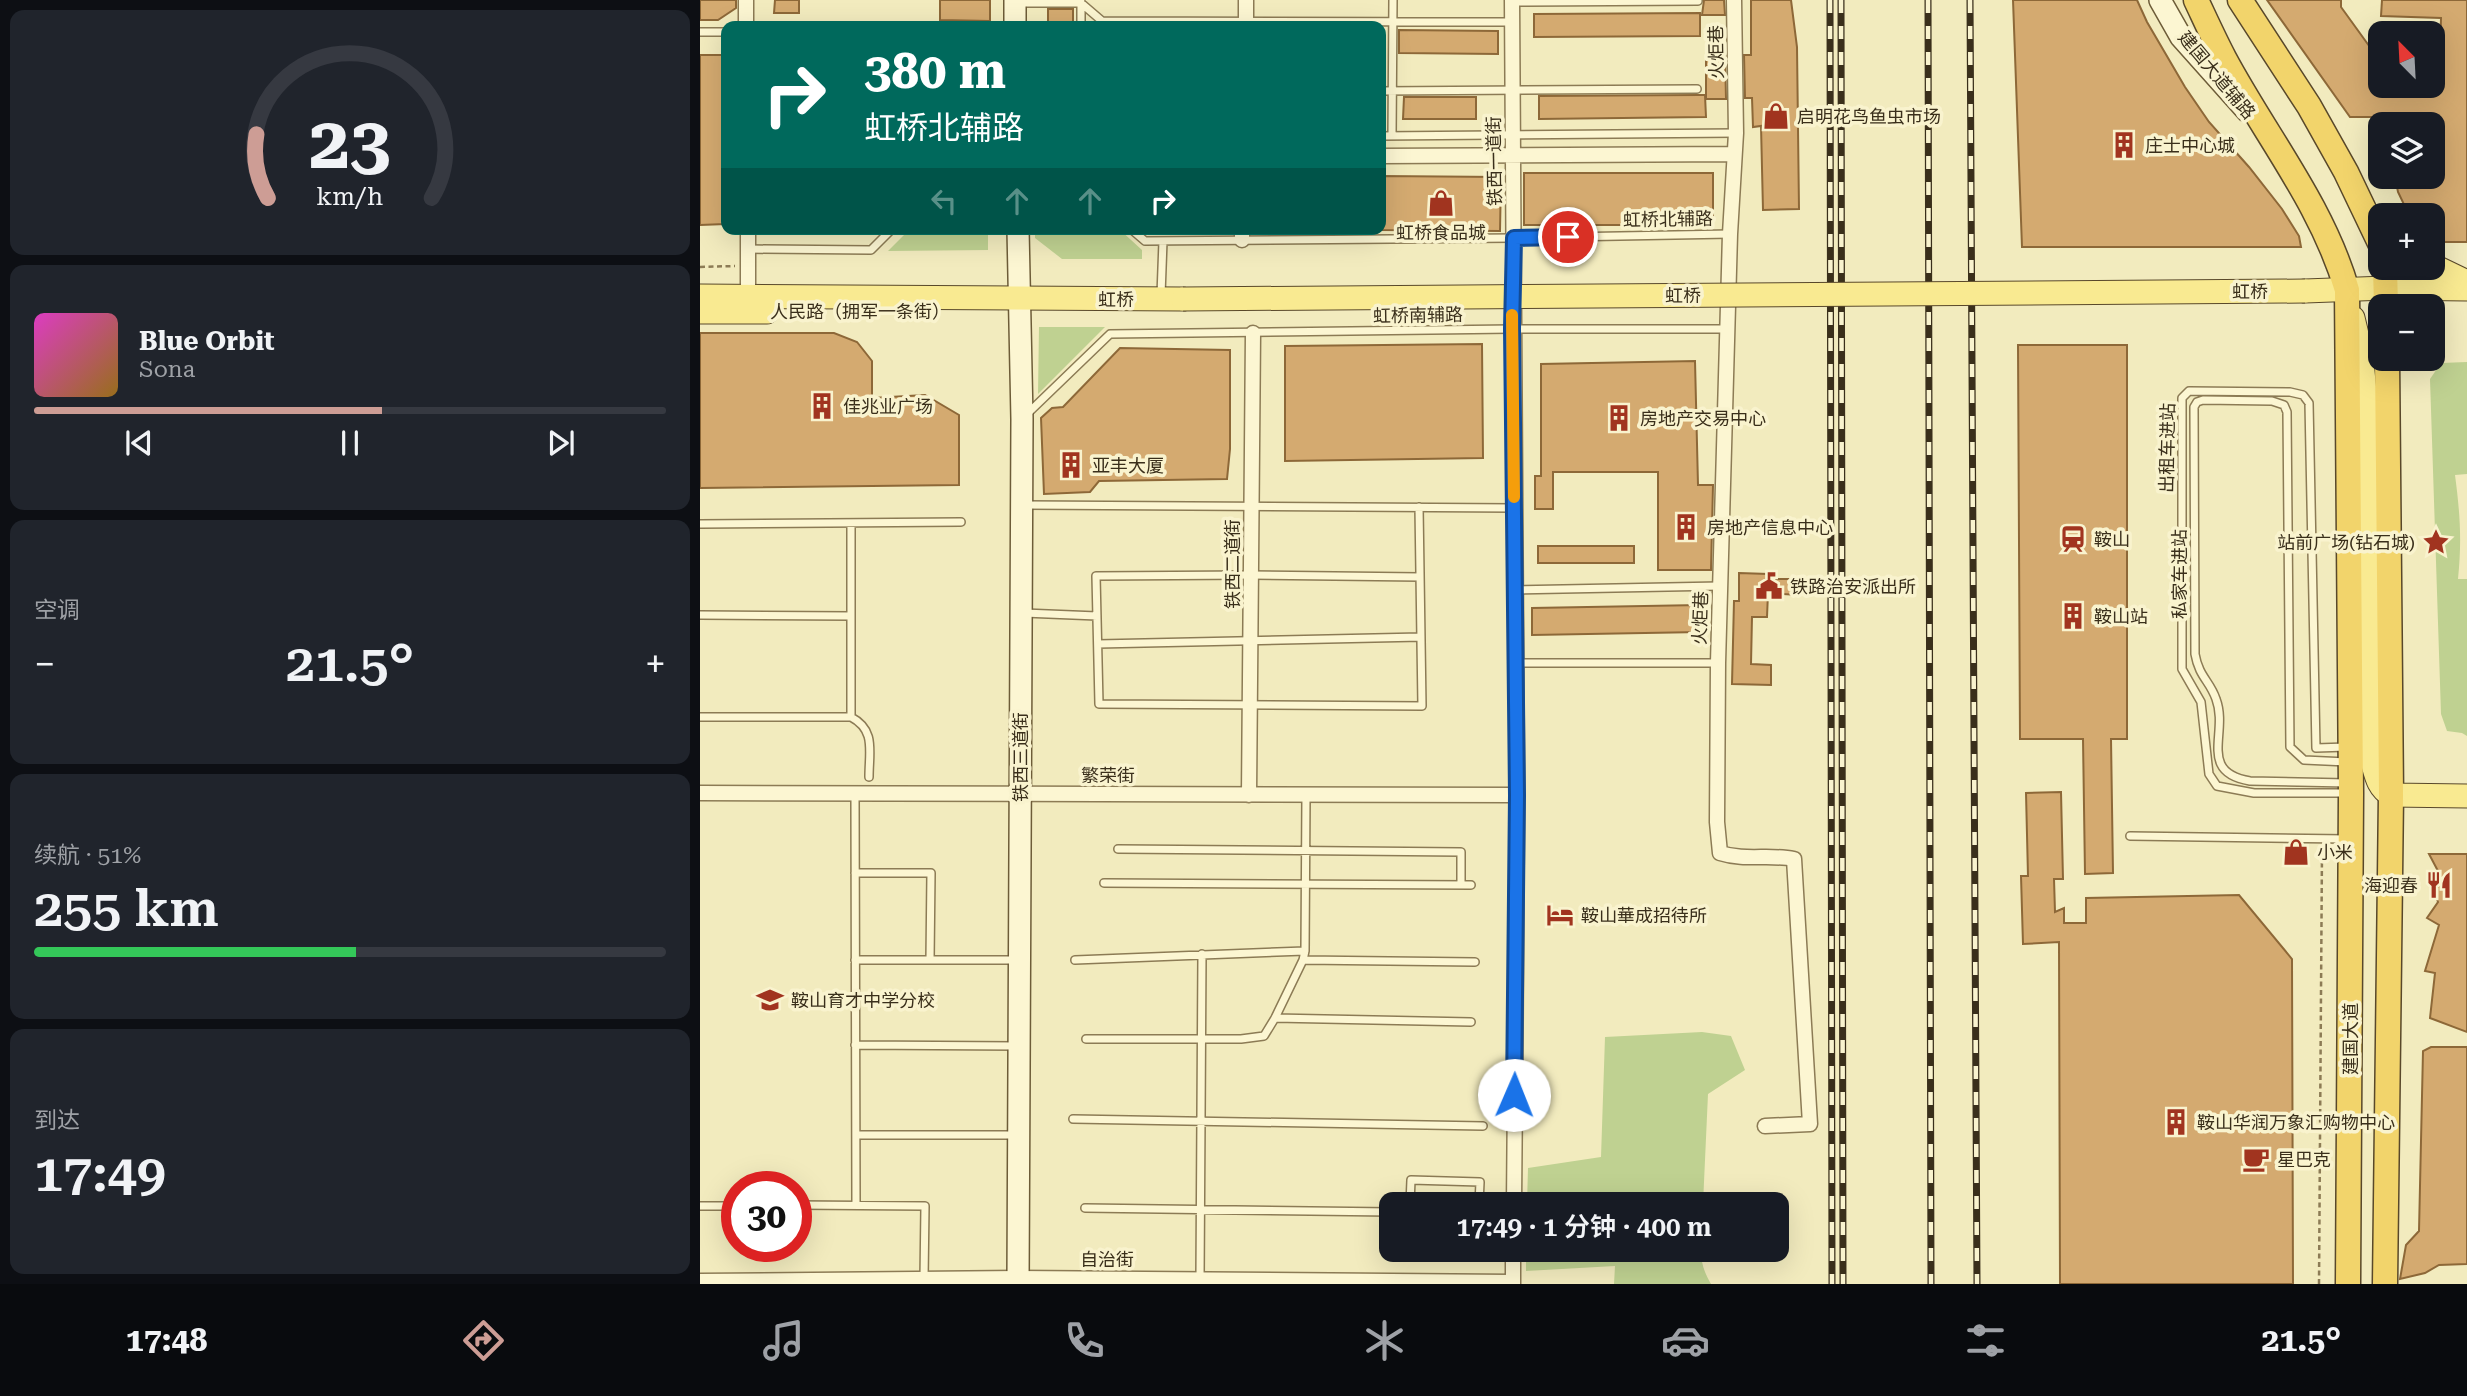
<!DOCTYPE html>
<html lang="zh">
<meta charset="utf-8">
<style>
body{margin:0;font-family:"Roboto Serif","Noto Sans SC",serif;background:#20242c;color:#f1f3f6;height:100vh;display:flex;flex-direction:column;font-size:26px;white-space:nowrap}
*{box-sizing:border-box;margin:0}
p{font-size:23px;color:#9ea1a6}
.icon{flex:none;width:38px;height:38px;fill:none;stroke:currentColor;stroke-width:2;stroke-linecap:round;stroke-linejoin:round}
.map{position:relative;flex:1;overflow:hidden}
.drawer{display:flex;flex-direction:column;gap:10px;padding:10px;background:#0d0f14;width:700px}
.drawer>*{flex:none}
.guide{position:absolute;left:21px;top:21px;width:665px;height:214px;border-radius:14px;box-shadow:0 7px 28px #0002;background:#00695c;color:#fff;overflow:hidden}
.needle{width:46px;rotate:336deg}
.buttons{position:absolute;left:1668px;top:21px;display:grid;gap:14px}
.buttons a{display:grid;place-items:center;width:77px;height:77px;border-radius:14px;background:#171b24;box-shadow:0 7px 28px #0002;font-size:35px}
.speed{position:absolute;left:21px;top:1171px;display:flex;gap:14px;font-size:35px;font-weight:700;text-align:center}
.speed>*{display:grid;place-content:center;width:91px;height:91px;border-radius:50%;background:#171b24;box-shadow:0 7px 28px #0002;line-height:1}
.speed .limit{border:10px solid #d22;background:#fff;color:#111}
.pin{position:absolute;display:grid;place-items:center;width:60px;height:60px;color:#fff;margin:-30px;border:4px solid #fff;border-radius:50%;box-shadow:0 2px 7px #0007}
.me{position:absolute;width:77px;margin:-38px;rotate:1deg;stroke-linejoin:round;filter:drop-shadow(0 0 5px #0008)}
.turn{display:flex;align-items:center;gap:24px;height:147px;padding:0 28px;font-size:32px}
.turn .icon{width:91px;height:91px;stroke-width:2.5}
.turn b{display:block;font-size:49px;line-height:60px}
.lanes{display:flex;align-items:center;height:66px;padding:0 28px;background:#0003;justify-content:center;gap:35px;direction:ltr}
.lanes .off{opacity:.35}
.big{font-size:52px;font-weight:600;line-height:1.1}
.drawer .widget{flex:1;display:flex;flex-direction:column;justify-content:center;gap:10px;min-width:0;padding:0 24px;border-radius:14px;background:#20242c}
.drawer .dial{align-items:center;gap:0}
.dial svg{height:182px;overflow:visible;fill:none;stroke:#363941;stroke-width:7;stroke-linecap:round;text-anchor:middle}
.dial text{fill:#f1f3f6;stroke:none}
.song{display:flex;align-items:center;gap:21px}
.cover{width:84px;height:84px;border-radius:10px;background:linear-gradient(135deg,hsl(310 70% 55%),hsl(40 70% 35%))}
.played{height:7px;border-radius:4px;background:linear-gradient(90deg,#cd9d95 55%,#363941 55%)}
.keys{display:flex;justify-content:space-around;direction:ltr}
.heat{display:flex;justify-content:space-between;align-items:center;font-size:38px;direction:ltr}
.charge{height:10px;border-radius:5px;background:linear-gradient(90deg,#34c759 51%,#363941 0)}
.trip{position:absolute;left:679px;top:1192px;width:410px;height:70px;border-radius:14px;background:#171b24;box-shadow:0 7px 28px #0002;font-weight:600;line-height:70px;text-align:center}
.tab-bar{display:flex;height:112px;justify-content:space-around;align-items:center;background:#090b0e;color:#9ea1a6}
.tab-bar .icon{width:49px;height:49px}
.tab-bar .selected{color:#cd9d95}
.tab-bar b{font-size:32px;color:#f1f3f6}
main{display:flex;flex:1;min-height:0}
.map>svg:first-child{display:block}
</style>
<main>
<section class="drawer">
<div class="widget dial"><svg viewBox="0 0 100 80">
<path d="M14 69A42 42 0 1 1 86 69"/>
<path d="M14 69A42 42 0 0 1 9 41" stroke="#cd9d95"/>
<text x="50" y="56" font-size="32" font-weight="700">23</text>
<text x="50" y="72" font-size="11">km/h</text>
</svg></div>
<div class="widget">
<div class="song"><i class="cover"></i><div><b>Blue Orbit</b><p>Sona</p></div></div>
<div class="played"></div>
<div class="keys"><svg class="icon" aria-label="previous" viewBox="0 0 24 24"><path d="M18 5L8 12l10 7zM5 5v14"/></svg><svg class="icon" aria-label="pause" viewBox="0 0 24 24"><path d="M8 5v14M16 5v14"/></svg><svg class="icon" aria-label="next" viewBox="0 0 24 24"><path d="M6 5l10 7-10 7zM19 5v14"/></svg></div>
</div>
<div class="widget"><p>空调</p>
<div class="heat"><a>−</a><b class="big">21.5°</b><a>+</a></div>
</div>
<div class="widget"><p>续航 · 51%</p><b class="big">255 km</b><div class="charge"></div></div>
<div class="widget"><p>到达</p><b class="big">17:49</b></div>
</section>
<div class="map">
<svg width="1767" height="1284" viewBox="0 0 1767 1284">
<rect width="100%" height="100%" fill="#f2ebbe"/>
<path fill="#bfd191" d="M210,229H288V250L188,251Z
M335,229H419L442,250V259H362L335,238Z
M339,327H405L338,394Z
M1767,362V474L1755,475C1760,513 1762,540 1758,579H1767V736L1762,733L1747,731L1741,714L1730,379L1741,363Z
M1002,1032L1031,1036L1045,1070L1008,1094L1003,1204H827L828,1168L901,1157L905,1037Z
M826,1250H1001C1001,1263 1004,1272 1011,1284H914L915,1266L826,1271Z"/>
<path fill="#d4aa70" stroke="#8d6838" stroke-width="2" d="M0,0H36V8L18,20H0Z
M75,0H99V13H74Z
M240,0H290V21L240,20Z
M1004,0H1024L1025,15H1002Z
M1051,0H1091L1097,47L1099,209L1063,210L1061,126L1053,127L1052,98H1045L1044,55H1051Z
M1313,0H1437L1447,22L1485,87L1509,122L1549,167L1582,209L1599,236L1601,247H1322Z
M1567,0H1641V7L1680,61V86H1732V62H1740L1741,18L1681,16L1682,0H1767V242H1743L1732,236V215H1709L1698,192L1695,177H1732V124H1692L1679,117H1650Z
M348,9H373V26H348Z
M1000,13V36L834,37V14Z
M699,30L798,31V54L699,53Z
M0,55H24L25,224L0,225Z
M1006,55H1025L1026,99H1006Z
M999,95H1005L1006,117L839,119V96Z
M704,97H776V119H703Z
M824,173H1013V225H824Z
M681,176L801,177L800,231L681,230Z
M0,333H134L157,342L172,361V398L225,395L259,415V485L0,488Z
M782,344L783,458L585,461V346Z
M1318,345H1427V739H1411L1413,873L1385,874L1383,739H1320Z
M420,348L530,350V449L527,479L399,481L390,492L344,494L341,418L352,408L363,407Z
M995,361L998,485H1013L1011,570H958V472H853V509H835V476H841V364Z
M838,546H934V563H838Z
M1039,573L1068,574L1067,579H1099V595L1068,593L1067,617H1052L1051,664L1071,665V685L1032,684L1034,601H1039Z
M1000,605L1001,632L832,635V608Z
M1361,792L1363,879H1354L1355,912L1364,908V923H1386V898L1539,895L1592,959L1593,1284H1360L1359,942L1323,944L1321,876H1328L1326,793Z
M1729,854H1767V1032L1730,1018L1735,973L1725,971L1739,925L1727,918L1738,902L1733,888V881L1738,871Z
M1731,1047H1767V1264L1739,1265L1725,1273L1700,1279L1706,1245L1719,1231L1723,1051Z"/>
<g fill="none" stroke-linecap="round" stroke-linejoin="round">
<defs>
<path id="service" d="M812,2L998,1
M316,3H381L402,21L812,22
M381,26V2
M0,32H26
M681,91L997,89
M681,136L1036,133
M692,136L693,0
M431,229L445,241L814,238L1030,234
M48,249L171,250L192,229
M461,295L463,241
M326,415L410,334L812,329H1027
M325,505L814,508
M719,507L722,706L399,704L396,576L551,575L720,577
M0,524L261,522
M815,590L1020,586
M324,613L397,616
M0,615L151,616
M398,644L721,637
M816,663H1017
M0,717H151V523
M151,717C176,730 169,751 169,777
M1647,747L1616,748L1609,403L1603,395L1590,392L1489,391L1482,398V669L1501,702L1509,774L1517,786L1554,793H1648
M1647,762L1604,760L1590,747L1587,412L1584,405L1572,401L1503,400L1497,402L1494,407L1495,654C1499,677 1510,681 1516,699C1529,733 1497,772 1550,781L1647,783
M155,794L156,1204
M1430,836L1647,839
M418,849L761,852V885
M155,873H231L230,960
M404,883L771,885
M155,960H316
M375,960L605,951
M603,960L775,962
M575,1018L771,1022
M386,1039H541L564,1036L575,1018L603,960L605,951L606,795
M155,1045L316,1046
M373,1119L783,1126
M156,1135H316
M710,1204L711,1180L780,1182L779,1204
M96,1205L225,1206L224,1279
M0,1206H37
M385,1208L691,1212
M500,1279L502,954"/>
<path id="minor" d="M812,0C812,264 816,528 817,793C817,930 815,1067 814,1204
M1034,0L1036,133L1030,234L1018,663L1017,822L1020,853C1045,861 1069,854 1094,859L1110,1124L1065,1126
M46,26V0
M546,26V0
M681,156L1034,154
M542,240V229
M48,296V229
M0,793L817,795
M549,795L553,333
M0,1281L318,1278L813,1282
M813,1284V1250"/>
<path id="secondary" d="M315,0V26
M1460,0L1481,37L1547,111
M318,229L322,419L318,1284"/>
<path id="primary" d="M1732,265L1767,282
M1605,291L1686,288L1767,289
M0,296L483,299
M0,312H67
M1653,318L1661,351L1665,392L1672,761C1676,775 1678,788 1691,795L1767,796"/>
<path id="trunk" d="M1496,0C1505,19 1514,39 1524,58C1565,135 1622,204 1647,290L1651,794L1648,1284
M1540,0L1609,106L1646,172L1680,243
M1685,268L1686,306
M1685,1284L1691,795L1687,359"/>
</defs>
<use href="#service" stroke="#8c7b55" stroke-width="10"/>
<use href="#minor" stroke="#8c7b55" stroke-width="17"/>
<use href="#secondary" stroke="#6d5c38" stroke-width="24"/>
<use href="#primary" stroke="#59482a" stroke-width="25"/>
<use href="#trunk" stroke="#59482a" stroke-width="27"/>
<path stroke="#8c7b55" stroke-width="2.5" stroke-dasharray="5 3.5" stroke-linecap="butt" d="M0,267L35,266
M1619,1284L1622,850"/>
<use href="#service" stroke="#fcf6d2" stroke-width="7"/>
<use href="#minor" stroke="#fcf6d2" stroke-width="14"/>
<use href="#secondary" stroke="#fcf6d2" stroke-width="21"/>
<use href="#primary" stroke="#f9ea91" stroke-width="23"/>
<use href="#trunk" stroke="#f2d46b" stroke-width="24"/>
<defs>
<path id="rail" d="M1130,0L1132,1284
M1141,0L1143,1284
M1228,0L1231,1284
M1270,0L1277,1284"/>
</defs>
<use href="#rail" stroke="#3a2f1b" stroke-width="7"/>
<use href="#rail" stroke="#f9f3ce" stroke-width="4.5" stroke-dasharray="13" stroke-linecap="butt"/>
<defs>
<path id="primary-bridge" d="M483,299L1605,291"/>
</defs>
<use href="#primary-bridge" stroke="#59482a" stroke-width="25" stroke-linecap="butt"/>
<use href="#primary-bridge" stroke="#f9ea91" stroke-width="23"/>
</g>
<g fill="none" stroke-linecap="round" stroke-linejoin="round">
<defs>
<path id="route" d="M814,1095L817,795L812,329L814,238L868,237"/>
</defs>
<use href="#route" stroke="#114b97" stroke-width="18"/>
<use href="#route" stroke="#1a73e8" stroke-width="12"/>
<path stroke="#f59e0b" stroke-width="12" d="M812,315L814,497"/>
</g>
<defs>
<symbol id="shop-bare" viewBox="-9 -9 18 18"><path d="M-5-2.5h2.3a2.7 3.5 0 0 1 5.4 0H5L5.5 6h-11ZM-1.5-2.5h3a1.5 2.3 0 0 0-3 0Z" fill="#a1341f" stroke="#f9f3ce" stroke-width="2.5" paint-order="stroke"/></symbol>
<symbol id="building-bare" viewBox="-9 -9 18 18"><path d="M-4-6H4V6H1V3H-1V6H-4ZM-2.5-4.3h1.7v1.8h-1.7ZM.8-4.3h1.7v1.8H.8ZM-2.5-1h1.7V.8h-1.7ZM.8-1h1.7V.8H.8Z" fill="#a1341f" stroke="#f9f3ce" stroke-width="2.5" paint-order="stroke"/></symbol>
<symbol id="station-bare" viewBox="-9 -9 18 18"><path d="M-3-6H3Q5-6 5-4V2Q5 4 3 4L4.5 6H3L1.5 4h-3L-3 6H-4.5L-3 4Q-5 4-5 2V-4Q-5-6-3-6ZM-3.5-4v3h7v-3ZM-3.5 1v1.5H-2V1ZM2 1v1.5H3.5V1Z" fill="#a1341f" stroke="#f9f3ce" stroke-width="2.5" paint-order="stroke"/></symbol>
<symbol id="sight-bare" viewBox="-9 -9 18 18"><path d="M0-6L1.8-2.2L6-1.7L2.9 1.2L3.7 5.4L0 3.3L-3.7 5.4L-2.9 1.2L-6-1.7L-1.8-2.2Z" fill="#a1341f" stroke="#f9f3ce" stroke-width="2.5" paint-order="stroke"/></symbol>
<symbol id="civic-bare" viewBox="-9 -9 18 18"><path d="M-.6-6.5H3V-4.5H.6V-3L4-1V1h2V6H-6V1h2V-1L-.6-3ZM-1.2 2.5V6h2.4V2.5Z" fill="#a1341f" stroke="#f9f3ce" stroke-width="2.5" paint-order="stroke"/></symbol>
<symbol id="restaurant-bare" viewBox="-9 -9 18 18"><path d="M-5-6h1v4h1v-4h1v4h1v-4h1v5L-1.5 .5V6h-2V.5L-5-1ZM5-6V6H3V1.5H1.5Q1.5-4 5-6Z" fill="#a1341f" stroke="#f9f3ce" stroke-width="2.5" paint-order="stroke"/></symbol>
<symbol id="hotel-bare" viewBox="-9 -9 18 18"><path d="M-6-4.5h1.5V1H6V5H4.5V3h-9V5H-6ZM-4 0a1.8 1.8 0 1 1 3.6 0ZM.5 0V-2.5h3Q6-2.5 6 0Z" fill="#a1341f" stroke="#f9f3ce" stroke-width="2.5" paint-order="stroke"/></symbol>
<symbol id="school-bare" viewBox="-9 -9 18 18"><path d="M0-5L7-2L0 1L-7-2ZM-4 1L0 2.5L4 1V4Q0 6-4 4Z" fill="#a1341f" stroke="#f9f3ce" stroke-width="2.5" paint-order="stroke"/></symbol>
<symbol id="cafe-bare" viewBox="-9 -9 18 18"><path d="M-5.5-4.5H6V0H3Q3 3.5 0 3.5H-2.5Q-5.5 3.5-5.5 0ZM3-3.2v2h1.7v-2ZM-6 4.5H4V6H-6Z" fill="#a1341f" stroke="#f9f3ce" stroke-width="2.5" paint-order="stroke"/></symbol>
</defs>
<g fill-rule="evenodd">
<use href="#shop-bare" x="1057" y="97" width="38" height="38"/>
<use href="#building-bare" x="1405" y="126" width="38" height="38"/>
<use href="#shop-bare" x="722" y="184" width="38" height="38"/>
<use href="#building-bare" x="103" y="387" width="38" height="38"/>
<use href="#building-bare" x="900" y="399" width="38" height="38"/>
<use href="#building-bare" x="352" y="446" width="38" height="38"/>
<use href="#building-bare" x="967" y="508" width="38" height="38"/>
<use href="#station-bare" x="1354" y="520" width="38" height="38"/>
<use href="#sight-bare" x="1717" y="523" width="38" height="38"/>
<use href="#civic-bare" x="1050" y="567" width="38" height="38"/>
<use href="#building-bare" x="1354" y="597" width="38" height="38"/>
<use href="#shop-bare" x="1577" y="833" width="38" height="38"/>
<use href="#restaurant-bare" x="1720" y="866" width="38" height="38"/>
<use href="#hotel-bare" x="841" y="896" width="38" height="38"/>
<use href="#school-bare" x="51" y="981" width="38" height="38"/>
<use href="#building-bare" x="1457" y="1103" width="38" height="38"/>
<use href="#cafe-bare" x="1537" y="1140" width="38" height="38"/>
</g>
<g text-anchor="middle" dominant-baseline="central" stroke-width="7" stroke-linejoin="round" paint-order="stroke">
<g font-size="18" fill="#3a2f1b" stroke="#f9f3ce">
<text transform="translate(1016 52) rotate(-91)">火炬巷</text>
<text transform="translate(1517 75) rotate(50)">建国大道辅路</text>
<text transform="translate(794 161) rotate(-91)">铁西一道街</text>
<text transform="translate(968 219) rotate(-1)">虹桥北辅路</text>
<text x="1550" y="291">虹桥</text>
<text x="983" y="295">虹桥</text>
<text x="416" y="299">虹桥</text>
<text x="160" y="311">人民路（拥军一条街）</text>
<text transform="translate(718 315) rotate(-1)">虹桥南辅路</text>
<text transform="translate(1467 448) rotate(-89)">出租车进站</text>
<text transform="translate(532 564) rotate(-90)">铁西二道街</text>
<text transform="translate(1479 574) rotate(-90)">私家车进站</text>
<text transform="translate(1000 618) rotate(-88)">火炬巷</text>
<text transform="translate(320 757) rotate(-90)">铁西三道街</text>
<text x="408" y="775">繁荣街</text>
<text transform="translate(1650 1039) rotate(-90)">建国大道</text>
<text x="407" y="1259">自治街</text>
</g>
<g font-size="18" fill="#3a2f1b" stroke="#f9f3ce" text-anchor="start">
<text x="1097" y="116">启明花鸟鱼虫市场</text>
<text x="1445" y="145">庄士中心城</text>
<text x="741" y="232" text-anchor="middle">虹桥食品城</text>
<text x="143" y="406">佳兆业广场</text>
<text x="940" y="418">房地产交易中心</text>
<text x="392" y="465">亚丰大厦</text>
<text x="1007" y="527">房地产信息中心</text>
<text x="1394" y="539">鞍山</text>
<text x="1715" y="542" text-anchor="end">站前广场(钻石城)</text>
<text x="1090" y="586">铁路治安派出所</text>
<text x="1394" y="616">鞍山站</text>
<text x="1617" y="852">小米</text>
<text x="1718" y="885" text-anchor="end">海迎春</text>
<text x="881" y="915">鞍山華成招待所</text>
<text x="91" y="1000">鞍山育才中学分校</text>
<text x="1497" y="1122">鞍山华润万象汇购物中心</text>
<text x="1577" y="1159">星巴克</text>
</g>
</g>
</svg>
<div class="buttons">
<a><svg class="needle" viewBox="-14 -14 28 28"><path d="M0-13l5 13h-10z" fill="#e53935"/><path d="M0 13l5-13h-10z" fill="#9ea1a6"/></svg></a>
<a><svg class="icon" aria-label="layers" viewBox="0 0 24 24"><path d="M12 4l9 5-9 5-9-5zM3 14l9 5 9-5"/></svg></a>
<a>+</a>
<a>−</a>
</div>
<div class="speed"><div class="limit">30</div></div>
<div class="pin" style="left:868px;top:237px;background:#d93025"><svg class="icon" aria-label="arrive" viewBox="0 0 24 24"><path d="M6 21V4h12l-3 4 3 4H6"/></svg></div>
<svg class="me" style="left:814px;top:1095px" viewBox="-20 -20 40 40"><circle r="19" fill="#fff"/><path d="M0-13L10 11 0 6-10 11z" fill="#1a73e8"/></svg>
<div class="trip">17:49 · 1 分钟 · 400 m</div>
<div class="guide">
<div class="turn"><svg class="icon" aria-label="right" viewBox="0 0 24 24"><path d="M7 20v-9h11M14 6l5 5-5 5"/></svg><div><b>380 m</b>虹桥北辅路</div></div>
<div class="lanes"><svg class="icon off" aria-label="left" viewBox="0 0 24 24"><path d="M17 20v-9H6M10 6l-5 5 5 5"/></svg><svg class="icon off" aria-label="ahead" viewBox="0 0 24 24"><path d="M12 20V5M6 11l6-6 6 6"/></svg><svg class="icon off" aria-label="ahead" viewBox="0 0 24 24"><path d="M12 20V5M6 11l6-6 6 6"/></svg><svg class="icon" aria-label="right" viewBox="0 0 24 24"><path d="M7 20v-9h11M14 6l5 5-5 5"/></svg></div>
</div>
</div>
</main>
<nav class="tab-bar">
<b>17:48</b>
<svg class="icon selected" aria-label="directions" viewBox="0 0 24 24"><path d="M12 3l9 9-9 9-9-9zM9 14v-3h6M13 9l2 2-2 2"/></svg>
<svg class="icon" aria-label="music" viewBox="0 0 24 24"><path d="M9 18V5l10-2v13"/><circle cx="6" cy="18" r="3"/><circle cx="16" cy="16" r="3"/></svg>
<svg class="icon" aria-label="phone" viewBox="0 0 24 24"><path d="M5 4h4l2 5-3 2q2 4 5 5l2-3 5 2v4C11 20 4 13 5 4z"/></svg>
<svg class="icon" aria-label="climate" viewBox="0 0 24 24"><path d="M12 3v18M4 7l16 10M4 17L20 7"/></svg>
<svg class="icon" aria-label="car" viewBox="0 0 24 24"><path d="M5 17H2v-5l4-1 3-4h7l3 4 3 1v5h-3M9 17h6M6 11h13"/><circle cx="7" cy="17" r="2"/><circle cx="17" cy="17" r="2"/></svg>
<svg class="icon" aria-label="filters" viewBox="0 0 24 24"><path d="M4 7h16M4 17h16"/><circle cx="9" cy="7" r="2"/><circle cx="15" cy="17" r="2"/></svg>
<b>21.5°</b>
</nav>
